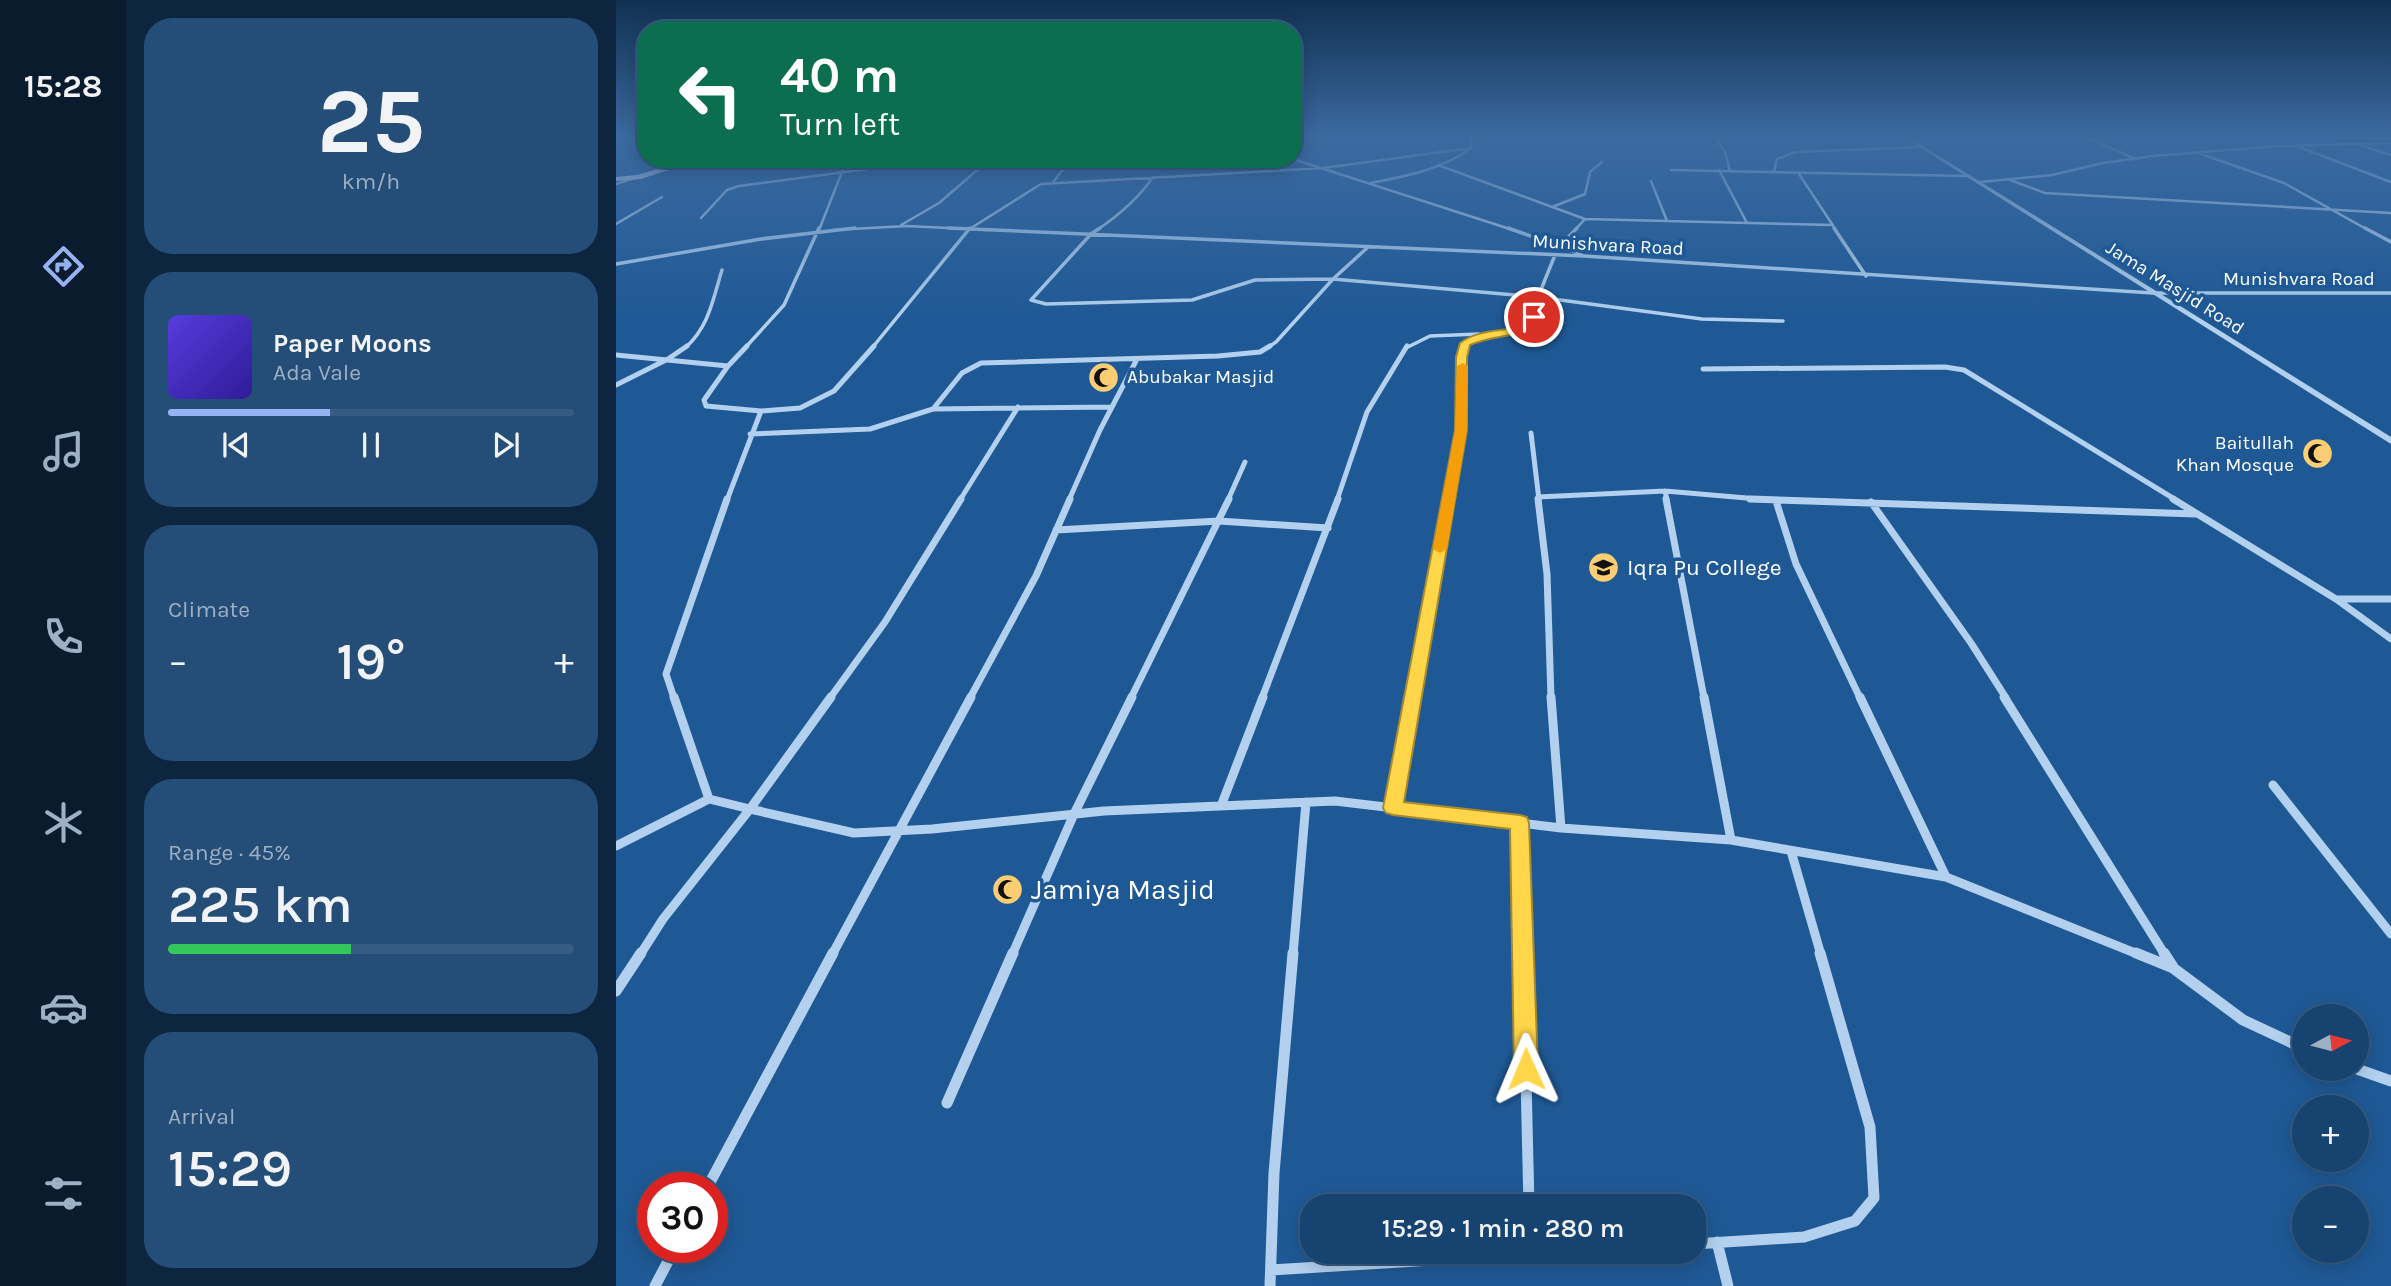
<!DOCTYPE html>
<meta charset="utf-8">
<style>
body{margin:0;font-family:Karla,sans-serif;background:#244e78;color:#f1f3f6;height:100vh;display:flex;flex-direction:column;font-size:26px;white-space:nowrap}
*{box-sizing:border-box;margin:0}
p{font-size:23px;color:#9eb0c3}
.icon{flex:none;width:38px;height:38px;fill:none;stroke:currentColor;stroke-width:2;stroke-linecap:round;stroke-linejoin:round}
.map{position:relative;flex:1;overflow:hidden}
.side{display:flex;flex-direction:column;gap:18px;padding:18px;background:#0d253e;width:490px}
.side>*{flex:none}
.banner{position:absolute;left:21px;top:21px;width:665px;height:147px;border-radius:28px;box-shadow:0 4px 18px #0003,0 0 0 2px #365c83;background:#0b6e4f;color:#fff;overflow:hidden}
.needle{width:46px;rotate:83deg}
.fabs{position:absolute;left:1676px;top:1004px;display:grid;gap:14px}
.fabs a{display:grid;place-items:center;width:77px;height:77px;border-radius:50%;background:#174370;box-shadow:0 4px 18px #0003,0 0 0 2px #365c83;font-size:35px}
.speed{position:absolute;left:21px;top:1172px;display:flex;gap:14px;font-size:35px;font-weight:700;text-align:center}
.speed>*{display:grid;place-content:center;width:91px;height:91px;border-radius:50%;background:#174370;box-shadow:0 4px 18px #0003,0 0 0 2px #365c83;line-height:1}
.speed .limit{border:10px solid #d22;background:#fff;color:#111}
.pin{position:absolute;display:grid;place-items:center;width:60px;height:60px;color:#fff;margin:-30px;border:4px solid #fff;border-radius:50%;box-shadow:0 2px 7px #0007}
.me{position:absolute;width:77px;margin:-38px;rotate:359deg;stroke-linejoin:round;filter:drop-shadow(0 0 5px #0008)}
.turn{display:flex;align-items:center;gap:24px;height:147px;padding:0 28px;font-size:32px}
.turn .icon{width:91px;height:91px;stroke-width:2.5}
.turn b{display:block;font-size:49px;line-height:60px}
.big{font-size:52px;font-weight:600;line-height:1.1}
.side .card{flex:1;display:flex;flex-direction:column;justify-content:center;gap:10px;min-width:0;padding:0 24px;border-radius:28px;background:#244e78}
.side .dial{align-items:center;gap:0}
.dial b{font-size:91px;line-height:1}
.song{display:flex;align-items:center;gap:21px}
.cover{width:84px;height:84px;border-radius:10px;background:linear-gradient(135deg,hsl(250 70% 55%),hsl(250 70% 35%))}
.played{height:7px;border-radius:4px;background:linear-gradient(90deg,#95b2f1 40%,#365c83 40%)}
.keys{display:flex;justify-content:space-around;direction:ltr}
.heat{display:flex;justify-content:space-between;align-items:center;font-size:38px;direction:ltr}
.charge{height:10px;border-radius:5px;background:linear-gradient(90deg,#34c759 45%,#365c83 0)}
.trip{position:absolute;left:684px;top:1194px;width:406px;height:70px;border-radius:28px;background:#174370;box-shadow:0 4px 18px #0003,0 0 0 2px #365c83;font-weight:600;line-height:70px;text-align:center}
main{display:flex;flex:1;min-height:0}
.menu{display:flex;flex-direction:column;width:126px;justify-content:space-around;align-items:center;background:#091b2d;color:#9eb0c3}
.menu .icon{width:49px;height:49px}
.menu .on{color:#95b2f1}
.menu b{font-size:32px;color:#f1f3f6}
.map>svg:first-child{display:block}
</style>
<main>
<nav class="menu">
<b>15:28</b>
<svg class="icon on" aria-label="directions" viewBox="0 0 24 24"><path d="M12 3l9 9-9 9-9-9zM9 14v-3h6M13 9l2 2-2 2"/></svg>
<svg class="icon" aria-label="music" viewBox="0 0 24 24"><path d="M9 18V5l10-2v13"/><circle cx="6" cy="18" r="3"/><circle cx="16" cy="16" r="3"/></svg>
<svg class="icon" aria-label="phone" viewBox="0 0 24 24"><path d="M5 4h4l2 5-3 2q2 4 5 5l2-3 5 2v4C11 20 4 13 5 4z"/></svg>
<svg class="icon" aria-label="climate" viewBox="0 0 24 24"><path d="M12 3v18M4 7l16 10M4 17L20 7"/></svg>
<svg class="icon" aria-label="car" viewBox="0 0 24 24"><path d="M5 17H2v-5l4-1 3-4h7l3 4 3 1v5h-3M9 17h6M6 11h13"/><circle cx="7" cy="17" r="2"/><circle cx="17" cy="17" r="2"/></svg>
<svg class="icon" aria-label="filters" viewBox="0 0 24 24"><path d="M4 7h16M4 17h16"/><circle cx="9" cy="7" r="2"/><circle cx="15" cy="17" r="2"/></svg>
</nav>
<section class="side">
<div class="card dial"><b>25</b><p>km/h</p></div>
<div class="card">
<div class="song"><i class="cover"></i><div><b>Paper Moons</b><p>Ada Vale</p></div></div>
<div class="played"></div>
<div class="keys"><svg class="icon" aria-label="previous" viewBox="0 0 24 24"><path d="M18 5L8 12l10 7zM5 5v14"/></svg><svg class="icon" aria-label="pause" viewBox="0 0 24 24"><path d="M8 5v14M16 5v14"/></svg><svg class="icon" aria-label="next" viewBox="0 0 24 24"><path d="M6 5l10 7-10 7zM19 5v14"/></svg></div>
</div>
<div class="card"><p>Climate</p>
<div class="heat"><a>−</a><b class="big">19°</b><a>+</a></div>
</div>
<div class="card"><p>Range · 45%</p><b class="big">225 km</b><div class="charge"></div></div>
<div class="card"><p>Arrival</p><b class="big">15:29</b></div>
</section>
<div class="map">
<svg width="1775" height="1286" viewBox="0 0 1775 1286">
<rect width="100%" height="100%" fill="#1f5995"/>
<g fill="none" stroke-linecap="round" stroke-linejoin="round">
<path stroke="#b3d1ee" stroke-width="2.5" d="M1099,138L1109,152L1114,171
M1473,138L1517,158
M0,140L6,138
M1744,145L1775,155
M1683,147L1775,182
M1582,153L1668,183L1752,230
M677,159L897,230
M822,165L969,219
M1055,170L1353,176
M1103,170L1131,223
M1158,172L1161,159L1179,152L1307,147
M1183,174L1220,230
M1394,180L1429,193L1775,213
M438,181L455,159
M1035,181L1051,221
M1364,182L1436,175L1487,163L1537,156L1662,146L1775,143
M755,183C790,176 825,170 855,148L856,138
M0,184L21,177
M936,207L969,194L974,172L986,162
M85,218L111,190L123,186L327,159
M0,224L46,197
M285,225L323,203L374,159
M203,230L226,172L227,159
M217,230L291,226L372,230
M352,230L425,184L707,168L855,148
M481,230C503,215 523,198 537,177
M959,230L969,219L1217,225"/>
<path stroke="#b3d1ee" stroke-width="3.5" d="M332,228L968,256L1537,293H1775
M484,228L475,234L415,300L430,304L576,300L639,280L717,279L922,297L1086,319L1167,321
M892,228L965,254
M1218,228L1250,276
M1749,228L1775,242
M945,245L961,228
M0,264L145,239L239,228
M69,348C93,327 97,299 106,270
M129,348L168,305L203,228
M256,348L354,228
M651,348L660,342L717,279L751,248
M790,348L814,336L863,334
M848,348L849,343L866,337L917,326L922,297L939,255"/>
<path stroke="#b3d1ee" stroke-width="5" d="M0,355L112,366
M1087,369L1329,367L1348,370L1560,500
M0,385L52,359L71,346
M317,409L346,373L365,363L602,356L644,352L654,346
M145,411L184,408L218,391L258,346
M915,433L923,500
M134,434L254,429L317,409L496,407
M1049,491L1051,500
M922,497L1049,491L1154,500
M111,500L145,411L90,406L88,400L112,366L131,346
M344,500L402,407
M453,500L484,430L521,359
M612,500L629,462
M721,500L751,412L791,346
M832,500L845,431L848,346"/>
<path stroke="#b3d1ee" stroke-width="7" d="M922,499L931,574L935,698
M1050,499L1088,698
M1134,499L1580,514
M1557,499L1720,599L1775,639
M1160,501L1180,564L1244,698
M1255,502L1355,643L1390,698
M440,530L603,521L712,528
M1720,599H1775
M58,698L50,674L111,499
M214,698L269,622L345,499
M354,698L420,576L454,499
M515,698L613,499
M646,698L722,499
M797,698L833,499"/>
<path stroke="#b3d1ee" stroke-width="9" d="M215,697L134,809L238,833L316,829L488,811L719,801L945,828L1115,840L1330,877L1524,955
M935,697L945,828
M1088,697L1115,840
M1244,697L1330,877
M1388,697L1549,955
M1657,785L1775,934
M605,806L647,697
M777,808L797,697
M904,823L907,955
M0,846L93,799
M1175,851L1205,955
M24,955L47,919L134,809L93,799L58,697
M216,955L355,697
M396,955L458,814L516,697
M677,955L690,802"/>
<path stroke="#b3d1ee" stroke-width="11" d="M907,953L913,1206
M1520,953L1557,968L1627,1020L1689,1049
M1548,953L1557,967
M0,991L25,953
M1741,1069L1775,1081
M331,1103L397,953
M91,1188L217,953
M1101,1242L1112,1286
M1078,1244L1188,1237L1239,1221L1258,1198L1254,1127L1204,953
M655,1270L962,1251
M39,1286L59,1248
M654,1286L658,1173L677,953"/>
<path fill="#b3d1ee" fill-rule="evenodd" d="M1289,138H1294L1775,437V444Z"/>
<path fill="#fafcff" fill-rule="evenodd" d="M75,159H87L25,179L0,181V177L21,175Z"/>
</g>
<linearGradient id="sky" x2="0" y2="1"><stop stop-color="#113152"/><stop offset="0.43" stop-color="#3c6aa0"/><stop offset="1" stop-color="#3c6aa0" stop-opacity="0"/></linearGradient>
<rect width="1775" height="318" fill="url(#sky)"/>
<path fill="#ffd54a" stroke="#a68a30" stroke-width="2" d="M915,315L923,317L920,328C899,337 876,335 854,345L851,357V430L788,802L904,815L911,817L913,823L922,1069L918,1077L910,1081L901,1077L898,1069L894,829L777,815L770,813L767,808L839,430L840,357L844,343C865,327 890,333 912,324Z"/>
<path fill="#f59e0b" d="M847,363L852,366L851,430L831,549L824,553L817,549L839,430L841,366Z"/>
<defs>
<symbol id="mosque-disc" viewBox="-11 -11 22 22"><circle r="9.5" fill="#fccd73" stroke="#1f5995"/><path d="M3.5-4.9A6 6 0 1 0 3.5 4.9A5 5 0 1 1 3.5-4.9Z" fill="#111"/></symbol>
<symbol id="university-disc" viewBox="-11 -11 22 22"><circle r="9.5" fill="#fccd73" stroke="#1f5995"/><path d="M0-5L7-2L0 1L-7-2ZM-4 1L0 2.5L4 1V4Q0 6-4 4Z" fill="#111"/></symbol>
</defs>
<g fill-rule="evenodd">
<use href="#mosque-disc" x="470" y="360" width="35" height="35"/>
<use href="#mosque-disc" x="1684" y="436" width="35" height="35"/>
<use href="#university-disc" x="970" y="550" width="35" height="35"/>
<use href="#mosque-disc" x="374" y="872" width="35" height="35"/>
</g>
<g text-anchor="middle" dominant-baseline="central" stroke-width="7" stroke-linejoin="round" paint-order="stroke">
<g font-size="19" fill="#fff" stroke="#1f5995">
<text transform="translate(992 245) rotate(3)">Munishvara Road</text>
<text x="1683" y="279">Munishvara Road</text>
<text transform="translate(1559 288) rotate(32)">Jama Masjid Road</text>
</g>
<g font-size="19" fill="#fff" stroke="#1f5995" text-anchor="start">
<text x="511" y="377">Abubakar Masjid</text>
<text x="1678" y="443" text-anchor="end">Baitullah<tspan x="1678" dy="22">Khan Mosque</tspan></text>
</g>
<g font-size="23" fill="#fff" stroke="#1f5995" text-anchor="start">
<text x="1011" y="567">Iqra Pu College</text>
</g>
<g font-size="28" fill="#fff" stroke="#1f5995" text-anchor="start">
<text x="415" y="889">Jamiya Masjid</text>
</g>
</g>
</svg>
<div class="fabs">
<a><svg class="needle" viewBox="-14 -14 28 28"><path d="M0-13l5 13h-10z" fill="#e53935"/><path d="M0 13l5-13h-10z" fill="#9eb0c3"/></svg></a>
<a>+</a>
<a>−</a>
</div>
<div class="speed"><div class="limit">30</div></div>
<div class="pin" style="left:918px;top:317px;background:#d93025"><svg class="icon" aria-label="arrive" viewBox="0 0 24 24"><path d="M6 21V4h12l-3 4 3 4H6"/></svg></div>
<svg class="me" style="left:910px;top:1069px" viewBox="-20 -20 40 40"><path d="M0-17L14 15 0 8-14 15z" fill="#ffd54a" stroke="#fff" stroke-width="4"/></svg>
<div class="trip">15:29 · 1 min · 280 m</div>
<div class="banner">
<div class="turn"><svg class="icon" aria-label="left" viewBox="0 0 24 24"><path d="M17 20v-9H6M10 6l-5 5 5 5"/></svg><div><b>40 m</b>Turn left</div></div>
</div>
</div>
</main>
